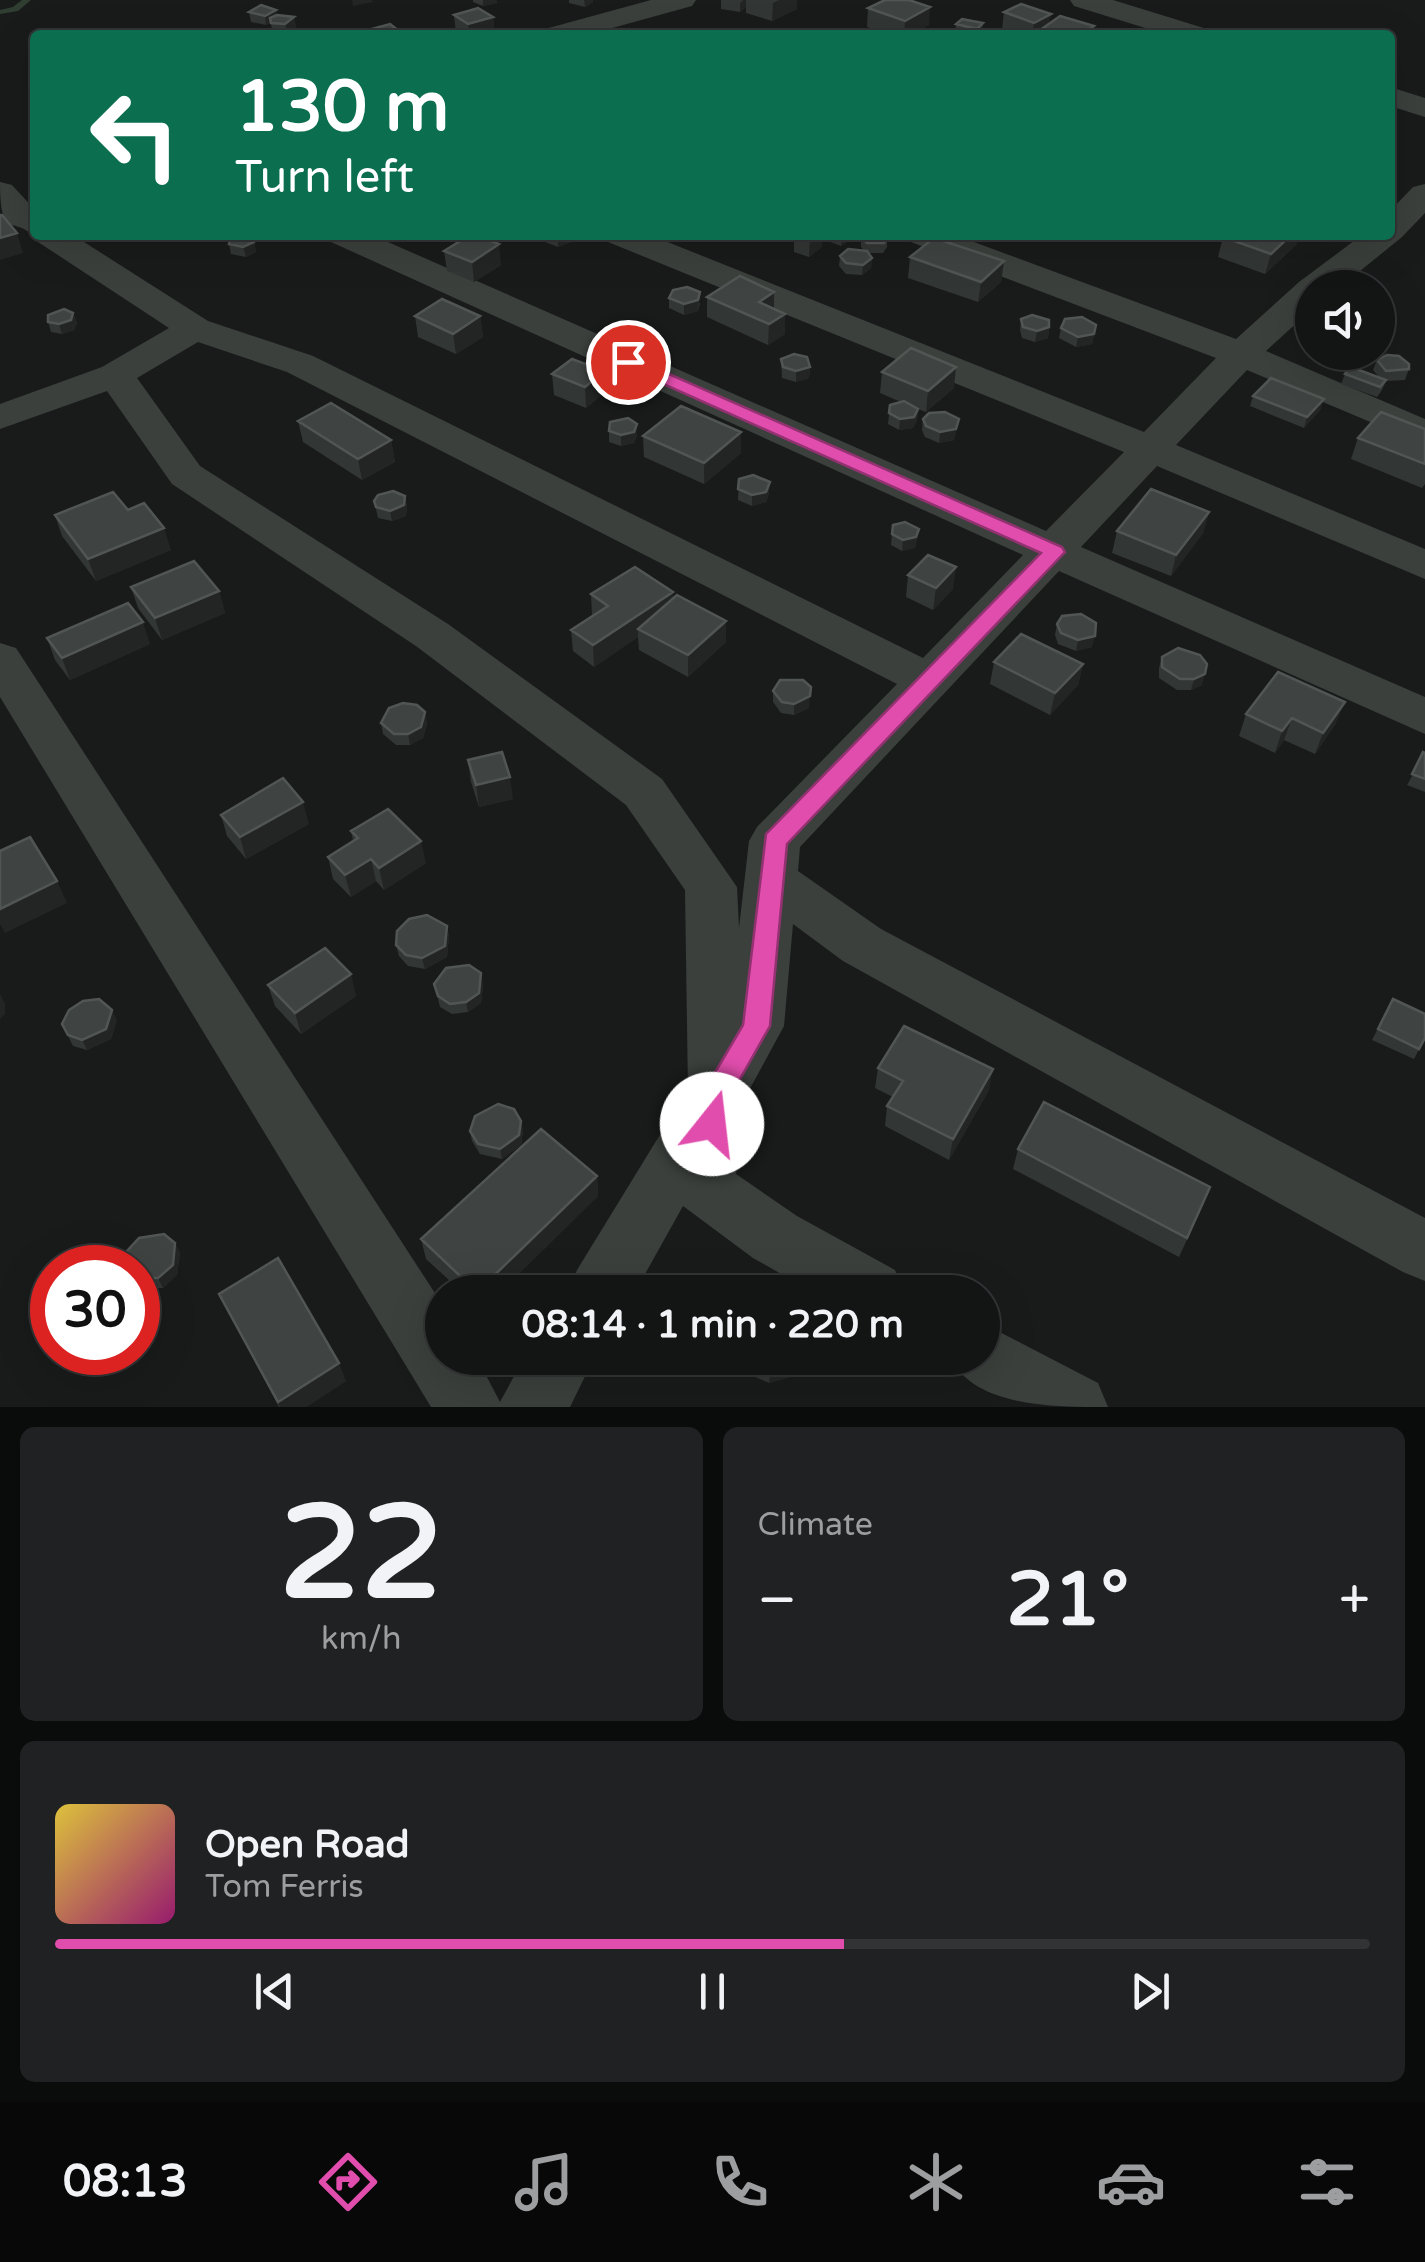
<!DOCTYPE html>
<meta charset="utf-8">
<style>
body{margin:0;font-family:"Varela Round",sans-serif;background:#202122;color:#f1f3f6;height:100vh;display:flex;flex-direction:column;font-size:38px;white-space:nowrap}
*{box-sizing:border-box;margin:0}
p{font-size:32px;color:#9d9ea0}
.icon{flex:none;width:55px;height:55px;fill:none;stroke:currentColor;stroke-width:2;stroke-linecap:round;stroke-linejoin:round}
.map{position:relative;height:1407px;overflow:hidden}
.side{display:flex;flex-direction:column;gap:20px;padding:20px;background:#0a0b0b;flex:1}
.side>*{flex:none}
.guide{position:absolute;left:30px;top:30px;width:1365px;height:210px;border-radius:10px;box-shadow:0 10px 40px #0002,0 0 0 2px #323334;background:#0b6e4f;color:#fff;overflow:hidden}
.fabs{position:absolute;left:1295px;top:270px;display:grid;gap:20px}
.fabs a{display:grid;place-items:center;width:100px;height:100px;border-radius:50%;background:#131414;box-shadow:0 10px 40px #0002,0 0 0 2px #323334;font-size:50px}
.speed{position:absolute;left:30px;top:1245px;display:flex;gap:20px;font-size:50px;font-weight:700;text-align:center}
.speed>*{display:grid;place-content:center;width:130px;height:130px;border-radius:50%;background:#131414;box-shadow:0 10px 40px #0002,0 0 0 2px #323334;line-height:1}
.speed .limit{border:15px solid #d22;background:#fff;color:#111}
.pin{position:absolute;display:grid;place-items:center;width:85px;height:85px;color:#fff;margin:-42px;border:5px solid #fff;border-radius:50%;box-shadow:0 2px 10px #0007}
.me{position:absolute;width:110px;margin:-55px;rotate:16deg;stroke-linejoin:round;filter:drop-shadow(0 0 8px #0008)}
.turn{display:flex;align-items:center;gap:35px;height:210px;padding:0 40px;font-size:45px}
.turn .icon{width:130px;height:130px;stroke-width:2.5}
.turn b{display:block;font-size:70px;line-height:85px}
.big{font-size:75px;font-weight:800;line-height:1.1}
.side .card{flex:1;display:flex;flex-direction:column;justify-content:center;gap:15px;min-width:0;padding:0 35px;border-radius:15px;background:#202122}
.side .dial{align-items:center;gap:0}
.dial b{font-size:130px;line-height:1}
.song{display:flex;align-items:center;gap:30px}
.cover{width:120px;height:120px;border-radius:15px;background:linear-gradient(135deg,hsl(50 70% 55%),hsl(320 70% 35%))}
.played{height:10px;border-radius:5px;background:linear-gradient(90deg,#e04dac 60%,#323334 60%)}
.keys{display:flex;justify-content:space-around;direction:ltr}
.heat{display:flex;justify-content:space-between;align-items:center;font-size:55px;direction:ltr}
.side .tiles{flex:1;display:grid;gap:20px;grid-template-columns:1fr 1fr}
.card:last-child{grid-column:span 2}
.trip{position:absolute;left:425px;top:1275px;width:575px;height:100px;border-radius:50px;background:#131414;box-shadow:0 10px 40px #0002,0 0 0 2px #323334;font-weight:800;line-height:100px;text-align:center}
.tabs{display:flex;height:160px;justify-content:space-around;align-items:center;background:#080808;color:#9d9ea0}
.tabs .icon{width:70px;height:70px}
.tabs .selected{color:#e04dac}
.tabs b{font-size:45px;color:#f1f3f6}
.map>svg:first-child{display:block}
</style>
<div class="map">
<svg width="1425" height="1407" viewBox="0 0 1425 1407">
<rect width="100%" height="100%" fill="#191b1b"/>
<g fill="none" stroke-linecap="round" stroke-linejoin="round">
<path fill="#303e32" fill-rule="evenodd" d="M22,0H31L18,11L0,14V10L13,7Z"/>
<path fill="#3b403d" fill-rule="evenodd" d="M651,0H696L692,6L587,35H541L545,29Z
M1070,0H1113L1207,29L1211,35H1168L1074,6Z
M1390,87L1425,98V117L1390,106Z
M0,182L12,185L35,210V235H73L208,321L313,356L923,658L1023,555L331,242L326,235H372L1046,531L1124,452L608,242L603,235H650L1144,432L1216,358L911,242L906,235H955L1236,339L1299,282L1362,235H1390V211L1413,187L1425,184V213L1402,237L1339,288H1312V309L1266,351L1425,419V445L1247,370L1176,445L1425,549V579L1157,466L1081,547L1425,697V734L1059,571L800,847L798,871L881,929L1425,1218V1281L1403,1272L843,961L793,924L784,1026L746,1096L736,1174L797,1216L895,1270L904,1292H813L753,1258L683,1206L635,1292H568L577,1270L688,1089L685,890L626,805L416,646L172,484L107,391L0,429V404L102,367L169,328L38,242C17,211 0,246 0,182ZM198,342L287,372L897,684L757,827L749,841L739,928L737,887L662,779L448,624L200,466L137,378Z
M0,643L16,648L442,1304V1358H477L500,1402L524,1358H594L570,1407H431L0,697Z
M982,1323L1098,1383L1108,1407C1052,1407 976,1407 950,1358H982Z"/>
</g>
<path fill="#323634" d="M473,0H496L497,3L483,6L473,2Z
M569,0H593V2L585,7L569,3Z
M721,0H746V7L740,12L721,9Z
M746,0H797V9L772,21L746,13Z
M868,8L929,25L911,35H892L867,27Z
M249,12L294,17L296,27L287,33L272,32L271,23L266,25L251,22Z
M1004,12L1049,23L1092,35H1015L1002,30Z
M454,15L493,17L495,35H459L456,33Z
M983,23L982,33L979,35L955,33L956,24Z
M467,235H488L481,237L501,265L474,282L447,271L444,251L469,236Z
M527,235H575L576,240L558,247Z
M794,235H858L841,246L822,239V247L809,257L794,252Z
M1225,235H1299L1296,245L1265,274L1218,257L1223,237Z
M253,236L256,252L246,257L231,254L229,244Z
M861,237H887V247L883,253H868L872,258L871,268L862,275L846,274L839,266L840,256L864,250L861,247Z
M910,257L1004,261L1001,282L978,302L908,278Z
M707,297L774,308L785,334L768,345L707,317Z
M669,298L700,303L698,311L684,315L669,308Z
M73,313L77,323L74,330L62,334L51,332L48,322Z
M415,316H480L483,337L456,354L418,337Z
M1021,319L1049,327L1048,338L1035,342L1022,338L1020,330Z
M1096,325L1092,344L1076,347L1059,338L1061,328Z
M1394,331L1391,342L1377,360L1409,369L1405,380L1386,381L1382,390L1377,397L1341,384L1345,374L1379,377L1373,370L1377,360L1374,363L1345,352H1378Z
M781,359L810,367L809,378L796,382L782,378Z
M604,371L605,392L586,408L554,395L552,374Z
M882,372L954,388L926,412L918,409L917,420L913,428L899,430L888,424L890,405L901,402L880,393Z
M1253,396L1321,409L1304,428L1250,406Z
M923,419H959L954,440L939,443L925,437L922,430Z
M298,421L391,440L395,462L362,480L303,442Z
M637,424V435L634,443L621,446L609,442V431Z
M1425,429V484L1422,488L1351,459L1358,438Z
M643,436L741,453L704,484L644,457Z
M739,479L769,493L766,502L752,506L738,500Z
M405,496L407,507L406,516L392,521L378,518L374,501Z
M128,510L171,550L96,581L62,536L55,515Z
M1209,512L1203,533L1171,576L1112,553L1117,531Z
M919,529L915,548L902,551L891,545L892,534Z
M908,575L953,589L933,610L906,597Z
M131,587L219,591L225,613L162,640L138,608Z
M673,592V598L726,621V642L688,677L639,650L638,637L594,667L573,651L571,630L592,616L591,594Z
M1057,624L1092,647L1076,651L1058,644L1055,635Z
M47,638L150,644L70,680L55,660Z
M1162,657L1202,685L1191,690H1177L1159,678V668Z
M994,662L1083,664L1078,685L1050,715L990,684Z
M773,691L809,708L794,715L781,713L773,702Z
M425,712L427,724L423,738L410,745H396L383,734L381,723Z
M1246,714L1336,723L1315,754L1284,740L1275,753L1239,736Z
M1425,753V792L1407,785Z
M468,760L513,799L479,807L471,782Z
M221,815L309,824L246,859L227,836Z
M351,831L426,863L384,890L376,881L351,897L333,879L328,857L353,841Z
M447,926L449,937L447,957L425,969L408,966L399,956L396,945Z
M434,984H483L481,1003L468,1012L452,1014L440,1007Z
M268,985L356,996L301,1034L275,1006Z
M1393,999L1425,1038L1414,1059L1372,1040Z
M117,1020L111,1039L87,1050L73,1046L62,1024Z
M878,1068L989,1090L949,1160L885,1126L887,1106L893,1097L875,1088Z
M521,1121L523,1131L521,1145L502,1159L480,1154L472,1141L470,1131Z
M1018,1149L1202,1207L1179,1257L1013,1169Z
M597,1176L598,1196L500,1292H462L426,1259L421,1239Z
M175,1243L180,1253L177,1275L163,1288H138V1268Z
M219,1294L346,1381L306,1407H279Z
M738,1358H803L799,1370L790,1377L769,1383L748,1374Z"/>
<path fill="#232525" d="M352,0H372L373,2L353,6Z
M483,0H496L497,3L483,6Z
M584,0H593V2L585,7Z
M743,0H746V7L740,12V3Z
M779,0H797V9L772,21L773,3Z
M930,7L929,25L911,35H904L905,21Z
M276,10L278,19L266,25L265,16Z
M1051,14L1048,29L1043,28L1042,35H1032L1034,23Z
M294,17L296,27L287,33L285,24Z
M493,17L495,35H469L468,24Z
M983,23L982,33L977,35V29Z
M1094,26L1092,35H1081Z
M17,233L23,253L0,260V238Z
M563,235H575L576,240L558,247V237Z
M813,235H822V247L809,257L810,237Z
M843,235H858L841,246L842,236Z
M1291,235H1299L1296,245L1265,274L1271,254Z
M254,242L256,252L246,257L243,247Z
M499,244L501,265L474,282L472,262Z
M872,258L871,268L862,275L863,265Z
M1004,261L1001,282L978,302L981,282Z
M700,292L698,311L684,315V304Z
M774,292V312L759,302Z
M73,313L77,323L74,330L62,334L59,324Z
M785,314V334L768,345L769,324Z
M480,316L483,337L456,354L453,334Z
M1049,327L1048,338L1035,342L1037,331Z
M1394,331L1391,342L1374,363L1378,352Z
M1094,334L1092,344L1076,347L1078,337Z
M810,367L809,378L796,382V371Z
M956,367L954,388L926,412L928,391Z
M604,371L605,392L586,408L585,387Z
M1324,399L1321,409L1304,428L1307,417Z
M918,409L917,420L913,428L899,430L900,419Z
M959,419L954,440L939,443L940,432Z
M637,424V435L634,443L621,446V435Z
M741,432V453L704,484V463Z
M391,440L395,462L362,480L358,459Z
M770,482L769,493L766,502L752,506V495Z
M405,496L407,507L406,516L392,521L390,511Z
M1209,512L1203,533L1171,576L1176,555Z
M164,528L171,550L96,581L88,559Z
M919,529L915,548L902,551L903,540Z
M956,567L953,589L933,610L936,588Z
M219,591L225,613L162,640L155,618Z
M673,592V614L638,629V637L594,667L593,645Z
M726,621V642L688,677V655Z
M143,622L150,644L70,680L62,658Z
M1095,636L1092,647L1076,651L1078,640Z
M1083,664L1078,685L1050,715L1055,693Z
M1205,674L1202,685L1191,690L1194,679Z
M811,687L809,708L794,715V704Z
M1345,702L1336,723L1315,754L1323,733Z
M425,712L427,724L423,738L410,745L408,734Z
M1292,718L1284,740L1275,753L1282,731Z
M510,777L513,799L479,807L476,785Z
M303,802L309,824L246,859L240,837Z
M421,841L426,863L384,890L379,868Z
M371,859L376,881L351,897L345,875Z
M57,881L67,903L5,933L0,924V909Z
M447,926L449,937L447,957L425,969L422,958Z
M481,973L483,984L481,1003L468,1012L466,1002Z
M351,974L356,996L301,1034L295,1013Z
M0,994L5,1004V1014L0,1019Z
M112,1010L117,1020L111,1039L87,1050L82,1040Z
M993,1069L989,1090L949,1160L953,1139Z
M521,1121L523,1131L521,1145L502,1159L500,1149Z
M597,1176L598,1196L500,1292H477Z
M175,1243L180,1253L177,1275L163,1288L158,1278Z
M801,1358H803L799,1370L790,1377L769,1383L770,1374Z
M339,1363L346,1381L306,1407H280L278,1402Z"/>
<path fill="#3f4442" stroke="#515654" stroke-width="2.5" d="M885,0H909L930,7L905,21L868,8Z
M1021,4L1051,14L1034,23L1004,12Z
M261,5L276,10L265,16L249,12Z
M478,8L493,17L468,24L454,15Z
M277,15L294,17L285,24L271,23L270,18Z
M1060,16L1094,26L1081,35H1069L1043,28Z
M962,19L983,23L977,29L956,24Z
M390,24L404,35H369L364,31Z
M0,215H2L17,233L0,238Z
M470,235H476L499,244L472,262L444,251Z
M863,235H885L887,237L884,243H867L861,237Z
M1225,235H1291L1271,254L1223,237Z
M253,236L254,242L243,247L229,244L231,237Z
M934,238L1004,261L981,282L910,257Z
M848,249L867,251L872,258L863,265L846,263L840,256Z
M740,276L774,292L759,302L785,314L769,324L707,297Z
M687,287L700,292L698,300L684,304L669,298L673,290Z
M442,299L480,316L453,334L415,316Z
M64,309L73,313L71,320L59,324L48,322V315Z
M1032,315L1049,320V327L1037,331L1023,327L1021,319Z
M1082,317L1096,325L1094,334L1078,337L1061,328L1065,319Z
M1378,326L1394,331L1378,352Z
M911,348L956,367L928,391L882,372Z
M794,354L807,357L810,367L796,371L783,367L781,359Z
M1387,355L1399,356L1409,364V369L1386,371L1377,360Z
M572,359L604,371L585,387L552,374Z
M1351,367L1386,380L1380,387L1345,374Z
M1271,378L1324,399L1307,417L1253,396Z
M904,401L918,409L914,417L900,419L889,413L890,405Z
M331,403L391,440L358,459L298,421Z
M681,406L741,432L704,463L643,436Z
M945,412L959,419L956,429L940,432L926,426L923,419L929,413Z
M1381,412L1425,429V464L1358,438Z
M628,418L637,424L634,432L621,435L609,431L610,422Z
M753,475L770,482L766,492L752,495L738,489L739,479Z
M1151,489L1209,512L1176,555L1117,531Z
M393,491L405,496L404,505L390,511L376,507L374,501L378,495Z
M113,492L128,510L144,503L164,528L88,559L55,515Z
M905,522L919,529L916,537L903,540L892,534L893,525Z
M928,555L956,567L936,588L908,575Z
M194,561L219,591L155,618L131,587Z
M635,567L673,592L593,645L571,630L608,606L591,594Z
M677,595L726,621L688,655L638,629Z
M128,603L143,622L62,658L47,638Z
M1081,614L1096,623L1095,636L1078,640L1061,633L1057,624L1062,616Z
M1021,634L1083,664L1055,693L994,662Z
M1178,648L1200,655L1207,664L1205,674L1194,679H1180L1162,667V657Z
M1278,672L1345,702L1323,733L1292,718L1282,731L1246,714Z
M780,680H803L811,687L810,696L794,704L782,702L773,691Z
M403,703L417,705L425,712L421,727L408,734H394L381,723L389,708Z
M502,752L510,777L476,785L468,760Z
M1423,752L1425,753V779L1412,774Z
M283,778L303,802L240,837L221,815Z
M388,809L421,841L379,868L371,859L345,875L328,857L358,838L351,831Z
M30,837L57,881L0,909V851Z
M427,915L447,926L445,946L422,958L406,955L396,945L397,931L409,919Z
M325,948L351,974L295,1013L268,985Z
M469,965L481,973L479,993L466,1002L450,1004L438,996L434,984L446,968Z
M99,999L112,1010L106,1029L82,1040L68,1035L62,1024L69,1010L83,1001Z
M1393,999L1425,1014V1038L1419,1049L1378,1029Z
M904,1026L993,1069L953,1139L887,1106L903,1081L878,1068Z
M1044,1102L1210,1187L1187,1238L1018,1149Z
M498,1104L514,1109L521,1121L519,1135L500,1149L478,1144L470,1131L475,1116Z
M541,1129L597,1176L477,1292L421,1239Z
M164,1234L175,1243L173,1265L158,1278H138V1268L124,1267L127,1251L139,1238Z
M278,1258L339,1363L278,1402L219,1294Z
M744,1358H801L800,1361L791,1368L770,1374L748,1365Z"/>
<path fill="#e04dac" stroke="#923270" stroke-width="2.5" d="M628,356L1062,547L1065,552L787,844L770,1026L731,1095L723,1133L712,1137L702,1133L698,1124L703,1093L743,1025L766,834L1041,553L621,365L619,362Z"/>
</svg>
<div class="fabs">
<a><svg class="icon" aria-label="sound" viewBox="0 0 24 24"><path d="M4 9h4l5-4v14l-5-4H4zM17 9q2 3 0 6"/></svg></a>
</div>
<div class="speed"><div class="limit">30</div></div>
<div class="pin" style="left:628px;top:362px;background:#d93025"><svg class="icon" aria-label="arrive" viewBox="0 0 24 24"><path d="M6 21V4h12l-3 4 3 4H6"/></svg></div>
<svg class="me" style="left:712px;top:1124px" viewBox="-20 -20 40 40"><circle r="19" fill="#fff"/><path d="M0-13L10 11 0 6-10 11z" fill="#e04dac"/></svg>
<div class="trip">08:14 · 1 min · 220 m</div>
<div class="guide">
<div class="turn"><svg class="icon" aria-label="left" viewBox="0 0 24 24"><path d="M17 20v-9H6M10 6l-5 5 5 5"/></svg><div><b>130 m</b>Turn left</div></div>
</div>
</div>
<section class="side">
<div class="tiles">
<div class="card dial"><b>22</b><p>km/h</p></div>
<div class="card"><p>Climate</p>
<div class="heat"><a>−</a><b class="big">21°</b><a>+</a></div>
</div>
<div class="card">
<div class="song"><i class="cover"></i><div><b>Open Road</b><p>Tom Ferris</p></div></div>
<div class="played"></div>
<div class="keys"><svg class="icon" aria-label="previous" viewBox="0 0 24 24"><path d="M18 5L8 12l10 7zM5 5v14"/></svg><svg class="icon" aria-label="pause" viewBox="0 0 24 24"><path d="M8 5v14M16 5v14"/></svg><svg class="icon" aria-label="next" viewBox="0 0 24 24"><path d="M6 5l10 7-10 7zM19 5v14"/></svg></div>
</div>
</div>
</section>
<nav class="tabs">
<b>08:13</b>
<svg class="icon selected" aria-label="directions" viewBox="0 0 24 24"><path d="M12 3l9 9-9 9-9-9zM9 14v-3h6M13 9l2 2-2 2"/></svg>
<svg class="icon" aria-label="music" viewBox="0 0 24 24"><path d="M9 18V5l10-2v13"/><circle cx="6" cy="18" r="3"/><circle cx="16" cy="16" r="3"/></svg>
<svg class="icon" aria-label="phone" viewBox="0 0 24 24"><path d="M5 4h4l2 5-3 2q2 4 5 5l2-3 5 2v4C11 20 4 13 5 4z"/></svg>
<svg class="icon" aria-label="climate" viewBox="0 0 24 24"><path d="M12 3v18M4 7l16 10M4 17L20 7"/></svg>
<svg class="icon" aria-label="car" viewBox="0 0 24 24"><path d="M5 17H2v-5l4-1 3-4h7l3 4 3 1v5h-3M9 17h6M6 11h13"/><circle cx="7" cy="17" r="2"/><circle cx="17" cy="17" r="2"/></svg>
<svg class="icon" aria-label="filters" viewBox="0 0 24 24"><path d="M4 7h16M4 17h16"/><circle cx="9" cy="7" r="2"/><circle cx="15" cy="17" r="2"/></svg>
</nav>
